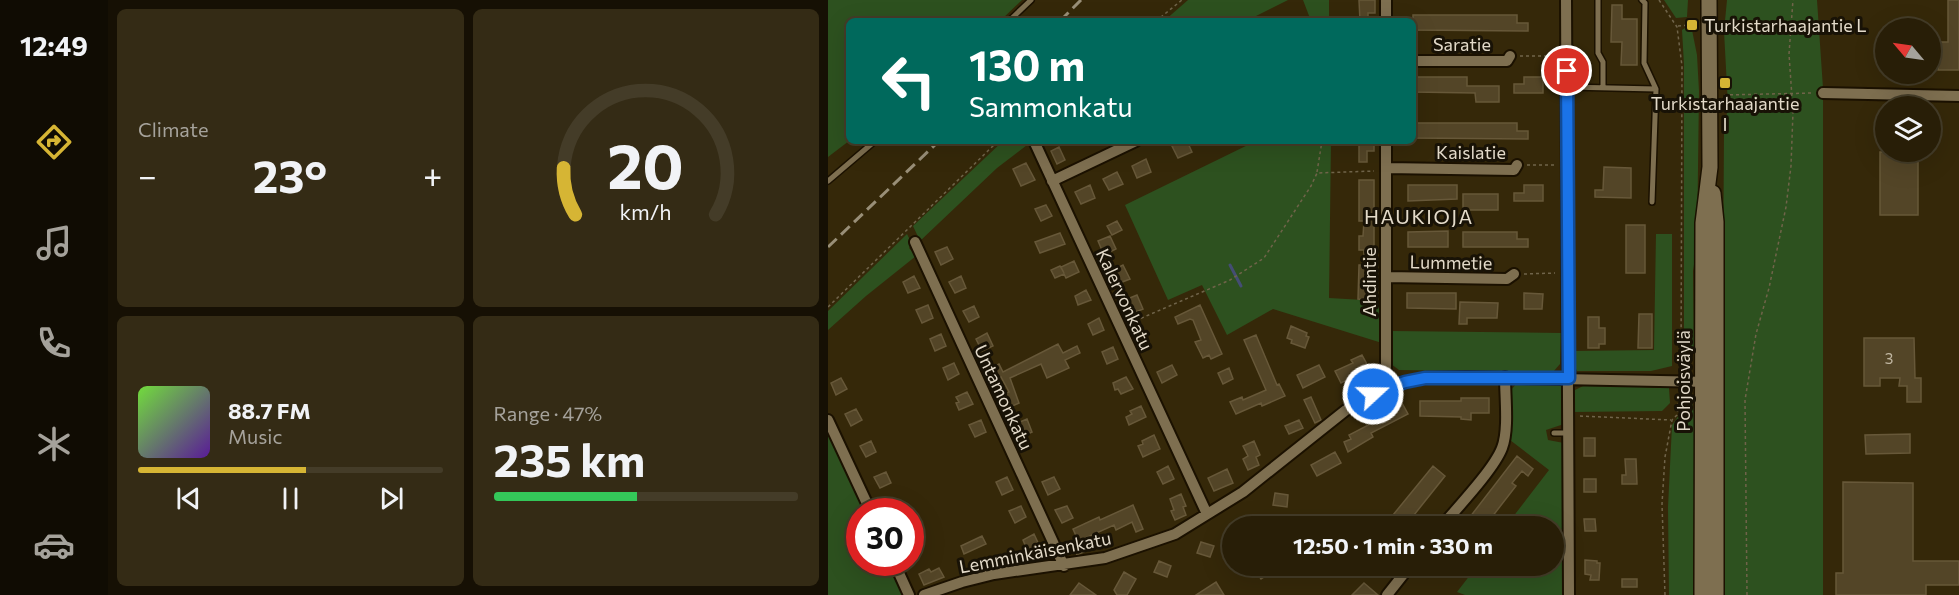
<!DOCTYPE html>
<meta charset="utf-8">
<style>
body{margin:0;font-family:Commissioner,sans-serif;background:#342b15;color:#f1f3f6;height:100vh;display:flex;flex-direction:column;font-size:22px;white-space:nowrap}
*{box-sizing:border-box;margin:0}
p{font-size:20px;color:#a5a29b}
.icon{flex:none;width:33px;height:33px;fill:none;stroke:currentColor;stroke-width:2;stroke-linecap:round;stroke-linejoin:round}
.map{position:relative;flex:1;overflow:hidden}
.sheet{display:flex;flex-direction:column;gap:9px;padding:9px;background:#161004;width:720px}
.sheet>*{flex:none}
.top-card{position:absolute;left:18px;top:18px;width:570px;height:126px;border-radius:9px;box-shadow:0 6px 24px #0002,0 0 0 2px #443c28;background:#00695c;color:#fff;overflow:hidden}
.needle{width:39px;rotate:299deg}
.controls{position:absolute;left:1047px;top:18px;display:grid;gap:12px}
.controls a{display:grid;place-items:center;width:66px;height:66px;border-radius:50%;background:#281e07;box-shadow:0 6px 24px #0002,0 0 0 2px #443c28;font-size:30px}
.speed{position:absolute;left:18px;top:498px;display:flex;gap:12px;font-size:30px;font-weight:700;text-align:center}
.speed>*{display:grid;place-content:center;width:78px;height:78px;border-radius:50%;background:#281e07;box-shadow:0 6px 24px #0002,0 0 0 2px #443c28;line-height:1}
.speed .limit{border:9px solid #d22;background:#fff;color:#111}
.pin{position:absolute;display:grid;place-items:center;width:51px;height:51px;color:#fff;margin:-26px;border:3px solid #fff;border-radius:50%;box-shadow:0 2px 6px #0007}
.me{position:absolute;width:66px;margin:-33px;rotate:69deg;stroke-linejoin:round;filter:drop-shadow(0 0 4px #0008)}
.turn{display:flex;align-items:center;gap:21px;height:126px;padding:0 24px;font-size:27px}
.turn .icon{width:78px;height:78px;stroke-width:2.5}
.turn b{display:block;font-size:42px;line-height:51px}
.big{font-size:45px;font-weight:700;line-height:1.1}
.sheet .card{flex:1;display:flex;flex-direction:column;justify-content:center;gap:9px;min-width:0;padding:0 21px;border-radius:9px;background:#342b15}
.sheet .dial{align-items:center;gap:0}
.dial svg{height:156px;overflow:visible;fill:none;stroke:#443c28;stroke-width:7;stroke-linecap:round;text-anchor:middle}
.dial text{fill:#f1f3f6;stroke:none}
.song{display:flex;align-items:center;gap:18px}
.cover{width:72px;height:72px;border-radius:9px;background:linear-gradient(135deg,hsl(100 70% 55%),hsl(270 70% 35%))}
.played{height:6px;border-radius:3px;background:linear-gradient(90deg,#d6b534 55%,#443c28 55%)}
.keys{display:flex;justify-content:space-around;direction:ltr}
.heat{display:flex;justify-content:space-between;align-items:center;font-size:33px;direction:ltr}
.charge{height:9px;border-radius:4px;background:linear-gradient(90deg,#34c759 47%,#443c28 0)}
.sheet .tiles{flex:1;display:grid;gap:9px;grid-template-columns:repeat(2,1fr)}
.trip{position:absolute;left:394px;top:516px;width:342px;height:60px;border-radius:30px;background:#281e07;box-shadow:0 6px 24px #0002,0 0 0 2px #443c28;font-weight:700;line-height:60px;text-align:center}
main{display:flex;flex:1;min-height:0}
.menu{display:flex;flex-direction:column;width:108px;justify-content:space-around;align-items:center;background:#100c03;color:#a5a29b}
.menu .icon{width:42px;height:42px}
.menu .active{color:#d6b534}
.menu b{font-size:27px;color:#f1f3f6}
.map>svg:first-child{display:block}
</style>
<main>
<nav class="menu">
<b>12:49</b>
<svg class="icon active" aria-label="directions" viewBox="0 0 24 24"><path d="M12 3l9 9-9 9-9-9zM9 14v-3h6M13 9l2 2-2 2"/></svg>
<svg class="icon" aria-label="music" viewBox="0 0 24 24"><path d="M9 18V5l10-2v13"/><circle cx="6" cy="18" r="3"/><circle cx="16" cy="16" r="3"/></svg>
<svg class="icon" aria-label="phone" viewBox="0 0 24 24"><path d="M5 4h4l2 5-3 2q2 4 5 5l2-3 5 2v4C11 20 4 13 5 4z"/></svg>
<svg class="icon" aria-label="climate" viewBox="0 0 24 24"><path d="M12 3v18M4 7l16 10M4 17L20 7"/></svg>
<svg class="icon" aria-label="car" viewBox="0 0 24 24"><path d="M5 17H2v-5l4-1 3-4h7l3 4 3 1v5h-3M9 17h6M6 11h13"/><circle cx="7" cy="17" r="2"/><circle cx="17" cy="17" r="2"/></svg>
</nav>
<section class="sheet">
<div class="tiles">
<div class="card"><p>Climate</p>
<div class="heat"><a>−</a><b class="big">23°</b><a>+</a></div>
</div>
<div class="card dial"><svg viewBox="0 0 100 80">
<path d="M14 69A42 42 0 1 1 86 69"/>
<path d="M14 69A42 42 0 0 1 8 45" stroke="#d6b534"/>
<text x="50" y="56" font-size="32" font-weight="700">20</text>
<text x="50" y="72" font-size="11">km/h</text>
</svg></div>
<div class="card">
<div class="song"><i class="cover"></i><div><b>88.7 FM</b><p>Music</p></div></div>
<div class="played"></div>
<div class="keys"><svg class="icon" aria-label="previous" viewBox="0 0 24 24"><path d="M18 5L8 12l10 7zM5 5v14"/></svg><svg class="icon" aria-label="pause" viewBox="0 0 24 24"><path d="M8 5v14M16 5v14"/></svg><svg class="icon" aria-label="next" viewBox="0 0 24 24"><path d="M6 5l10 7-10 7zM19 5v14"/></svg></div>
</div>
<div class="card"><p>Range · 47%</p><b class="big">235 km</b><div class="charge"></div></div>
</div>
</section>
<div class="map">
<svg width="1131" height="595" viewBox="0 0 1131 595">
<rect width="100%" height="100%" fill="#352809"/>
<path fill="#2d511f" d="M0,0H194L172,21H21V141L0,157Z
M360,0H460L418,21H336Z
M475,0H501V21H483Z
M836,0H860L859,17L848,18Z
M899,0H989L995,88V595H893L896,132L900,106L896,31Z
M857,28L864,30L869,55L871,91L869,246L865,271L866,350L856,365V65L854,30Z
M175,141L203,142L169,168L92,241L85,226Z
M428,141H503L501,298L553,301L554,343L445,309L399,335L374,285L340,300L297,205Z
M79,234L84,244L81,248L88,256L38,296L0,330V311Z
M828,234H844V366L823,371H749L744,361V351L826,350Z
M564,331L733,333L732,364L725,372L571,370L563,364Z
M728,382L735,387L736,424L718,430L720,440L736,443L737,595H637L629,592L649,566H726V526H678L721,470L682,440L683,390L689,383Z
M757,385L841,388L842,403L834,411L744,412L745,391Z
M854,396L863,398L867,416L865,595H841L840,507L844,425L851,415Z
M0,430L37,511L32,512V562L61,563L76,595H0Z"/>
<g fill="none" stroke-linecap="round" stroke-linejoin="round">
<path stroke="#444d74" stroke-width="3" d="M402,265L413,286"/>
</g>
<path fill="#534527" stroke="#675839" stroke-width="1.5" d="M531,0H547V13H540V21H532Z
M1120,0H1131V70H1110V42H1120Z
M784,5H794V19H809V65H793L794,42H783Z
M585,15H689V23H700V31L585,30Z
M585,77H639V86H671V102H648L647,93L585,92Z
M696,77H715V93H686V84H696Z
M585,123H689V131H700V139L585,138Z
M355,141H359L364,152L350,158L344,146Z
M531,141H546V151H539V162H531Z
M231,147L237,160L229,164L223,151Z
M1052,152H1090V215H1052Z
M318,159L323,172L309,178L304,166Z
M198,163L207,180L193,186L185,169Z
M776,167L803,168V198L767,197V190H775Z
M289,172L295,184L281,190L275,179Z
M531,180H546V289H538V300L530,299L531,265H536V250H531V236H535L536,221H531Z
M262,185L267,198L253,204L247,192Z
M580,185H629V199L580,201Z
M696,185H715V201H686V193H696Z
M635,194H670V210H635Z
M218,205L224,216L213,221L207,209Z
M289,221L294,230L284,235L279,226Z
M798,225H817V273H798Z
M620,231V247H580V232Z
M635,232H689V239H700V247H635Z
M232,233L237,244L212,253L207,242Z
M282,236L288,249L276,255L270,241Z
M119,247L125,259L113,265L107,252Z
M246,261L251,272L238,278L236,274L227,278L223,270L232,266L236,273L233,267Z
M295,265L302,279L289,284L283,271Z
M86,276L92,288L80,293L75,282Z
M133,276L138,288L127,293L121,282Z
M258,290L263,300L250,305L247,296Z
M579,293H628V309L579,308Z
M696,293L715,294L714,309H696Z
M309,295L315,309L303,314L297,300Z
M632,302L670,303L669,318H639V324H631Z
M100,305L105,318L94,323L88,310Z
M372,305L394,354L383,359L381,355L375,358L367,342L373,340L365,320L362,319L350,324L347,317Z
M146,306L151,317L141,322L135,311Z
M811,314H824V348H810Z
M760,317H771V328H777V344H771V348H760Z
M271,318L276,330L265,335L260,324Z
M463,326L479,333L478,336L481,337L477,348L463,343L464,340L459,338Z
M159,333L165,346L154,351L148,339Z
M113,334L118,346L107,351L102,339Z
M428,335L449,385L451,384L457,396L434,406L433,403L408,414L402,402L414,397L415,400L438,390L416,340Z
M1036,338H1086L1087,378H1093V402H1079V386H1071L1072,378H1052V386H1036Z
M230,344L235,353L249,346L252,353L237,360L241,368L219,378L213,364L182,378L191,403L180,408L174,395L181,392L173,377L167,380L162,369L171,364L175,372Z
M285,347L290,359L279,364L274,352Z
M534,355L540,366L529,372L530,374L513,383L507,371L525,363L523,360Z
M126,363L131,374L120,380L115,368Z
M344,365L349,375L334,383L329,372Z
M491,365L497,377L475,388L469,375Z
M401,368L405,379L395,384L390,373Z
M298,377L305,389L293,394L290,389L287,390L285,383Z
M13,378L19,389L8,395L3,383Z
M139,392L145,404L131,410L128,403L131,402L128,397Z
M483,397L493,420L487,423L476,400Z
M633,398H661V413H643V420L633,419V417L592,416V401H633Z
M574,403L580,414L543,433L545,437L520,452L516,442L523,439L521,435L552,419L551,417L560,412V410Z
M313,406L318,417L301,425L298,417L304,414L302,411Z
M28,409L34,420L23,426L17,414Z
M199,419L204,432L193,437L187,424Z
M153,420L158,432L147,437L141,425Z
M471,420L475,428L461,434L457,426Z
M1082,434V453L1038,454L1037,435Z
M326,435L332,449L315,457L310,446L315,444L314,441Z
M756,438H767V456H756Z
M43,441L48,452L38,457L32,446Z
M426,441L432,455L428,457L431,465L420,470L415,459L420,456L415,446Z
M507,452L513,463L489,476L483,465Z
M689,456L705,469L700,476L694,471L684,483L688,486L660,522L658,520L653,526H635Z
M797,459H808L809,484H794V475H798Z
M340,466L346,479L335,484L329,472Z
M605,466L617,476L586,515L575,526H556Z
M399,469L405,483L386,491L380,478Z
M58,472L63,483L52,488L46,477Z
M179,477L185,490L174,495L168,482Z
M226,477L232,489L220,495L214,482Z
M756,479H768V492H756Z
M1015,482L1085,483V561H1131V585H1098V595H1008V573H1015Z
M447,493L460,495L459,507L445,505Z
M353,494L358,506L355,507L358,515L347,520L343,511L346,510L342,499Z
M305,505L315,529L308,532L304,522L288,530L286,525L255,539L260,550L249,555L243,542L250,540L245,529L271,517L272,520Z
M193,506L198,517L187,523L181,511Z
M239,506L245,518L234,523L227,510Z
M756,519H767L768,531H757Z
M206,534L212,547L200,552L195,540Z
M154,536L158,544L136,554L133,546Z
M373,542L386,546L382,557L369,553Z
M757,560L769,561V563H772L771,580H762L763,575L757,574Z
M331,561L343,566L339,577L326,572Z
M436,566H441L445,571L433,579L428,571Z
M111,568L116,577L96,585L91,574L101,569L103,572Z
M296,572L308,579L299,595H289L286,590Z
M794,579H809V587H794Z
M388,582L396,595H368Z
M251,583L268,595H242Z
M536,583L550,595H524Z"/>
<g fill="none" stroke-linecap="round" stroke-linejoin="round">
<defs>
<path id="lane" d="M770,0V53L775,62V88
M814,0L817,3L816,63L828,89
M181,21L203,0
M739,87L828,89L824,202
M0,181L47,141
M726,433H741"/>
<path id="street" d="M558,0V21
M738,0L741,595
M585,61H679L682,56
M995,93L1131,96
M206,141L379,514
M558,168L686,170L689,165
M224,181L308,141
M87,242L236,566
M558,277L679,279L686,274
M558,388V141
M0,420L43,512
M614,526C630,507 666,469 674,448C681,430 677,397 677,377
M66,562L81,595
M96,595L134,582L166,574L277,558L347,534L415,492L518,410L545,394L577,382L597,378L638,377L881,382
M559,595L582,566"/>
<path id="secondary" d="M885,193L888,222V595
M874,595L875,223L882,167L881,0"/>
</defs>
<use href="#lane" stroke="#1b1100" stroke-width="8"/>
<use href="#street" stroke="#1b1100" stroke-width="14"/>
<use href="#secondary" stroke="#1b1100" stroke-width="18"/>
<path stroke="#70644a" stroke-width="1.5" stroke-dasharray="3 3" stroke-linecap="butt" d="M831,0L849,27L854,66L853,372
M328,21L354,0
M850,26L864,25
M692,56H729
M896,95L985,93
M699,165H727
M489,172L494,141
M696,274L727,273
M0,307L170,141
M302,323L402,280L436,258L483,186L489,173L546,171
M752,416L843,420
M837,595L834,504L837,457L844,420L849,415L852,392
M919,595L917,400L928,334L941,288L958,207L963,166L965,112L961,54L965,0"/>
<use href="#lane" stroke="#7e6f50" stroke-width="5"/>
<use href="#street" stroke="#7e6f50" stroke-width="10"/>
<use href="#secondary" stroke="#7e6f50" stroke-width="15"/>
<path stroke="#998f78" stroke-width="3" stroke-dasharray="12 6" stroke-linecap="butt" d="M232,21L253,0
M0,247L111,141"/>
</g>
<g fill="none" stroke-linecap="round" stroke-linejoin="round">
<defs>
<path id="route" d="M545,394L577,382L597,378H741L739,71"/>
</defs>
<use href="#route" stroke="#114b97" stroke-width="15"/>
<use href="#route" stroke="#1a73e8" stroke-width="10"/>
</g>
<g fill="#d6b534" stroke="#181206" stroke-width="2">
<rect x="858" y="19" width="12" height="12" rx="3"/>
<rect x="891" y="77" width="12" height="12" rx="3"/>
</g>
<g text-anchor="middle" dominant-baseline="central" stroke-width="6" stroke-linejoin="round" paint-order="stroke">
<g font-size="15" fill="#bfb5a0">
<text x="1061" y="358">3</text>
</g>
<g font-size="18" fill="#e3dac9" stroke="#181206" text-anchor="start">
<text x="876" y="25">Turkistarhaajantie L</text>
<text x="897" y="103" text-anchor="middle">Turkistarhaajantie<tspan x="897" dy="21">I</tspan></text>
</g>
<g font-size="18" fill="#e3dac9" stroke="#181206">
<text x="634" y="44">Saratie</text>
<text x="643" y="152">Kaislatie</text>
<text transform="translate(623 262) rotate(1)">Lummetie</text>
<text transform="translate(541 282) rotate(-90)">Ahdintie</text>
<text transform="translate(297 299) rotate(65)">Kalervonkatu</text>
<text transform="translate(855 381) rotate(-90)">Pohjoisväylä</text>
<text transform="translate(176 397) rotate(65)">Untamonkatu</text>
<text transform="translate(207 552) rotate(-11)">Lemminkäisenkatu</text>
</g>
<g font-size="20" letter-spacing="1.5" fill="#e3dac9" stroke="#181206">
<text x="591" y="216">HAUKIOJA</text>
</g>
</g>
</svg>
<div class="controls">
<a><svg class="needle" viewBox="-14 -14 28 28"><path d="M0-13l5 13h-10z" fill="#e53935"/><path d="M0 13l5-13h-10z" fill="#a5a29b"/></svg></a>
<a><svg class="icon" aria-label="layers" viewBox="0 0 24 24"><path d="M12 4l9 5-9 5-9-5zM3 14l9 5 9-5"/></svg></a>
</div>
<div class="speed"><div class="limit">30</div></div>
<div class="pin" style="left:739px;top:71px;background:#d93025"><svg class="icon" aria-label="arrive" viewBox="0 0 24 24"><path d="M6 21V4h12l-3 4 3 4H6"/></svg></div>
<svg class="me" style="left:545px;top:394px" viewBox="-20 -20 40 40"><circle r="17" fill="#1a73e8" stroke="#fff" stroke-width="3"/><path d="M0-11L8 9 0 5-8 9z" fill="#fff"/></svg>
<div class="trip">12:50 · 1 min · 330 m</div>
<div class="top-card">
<div class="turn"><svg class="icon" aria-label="left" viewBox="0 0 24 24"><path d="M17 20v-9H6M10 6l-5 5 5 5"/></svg><div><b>130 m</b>Sammonkatu</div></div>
</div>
</div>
</main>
